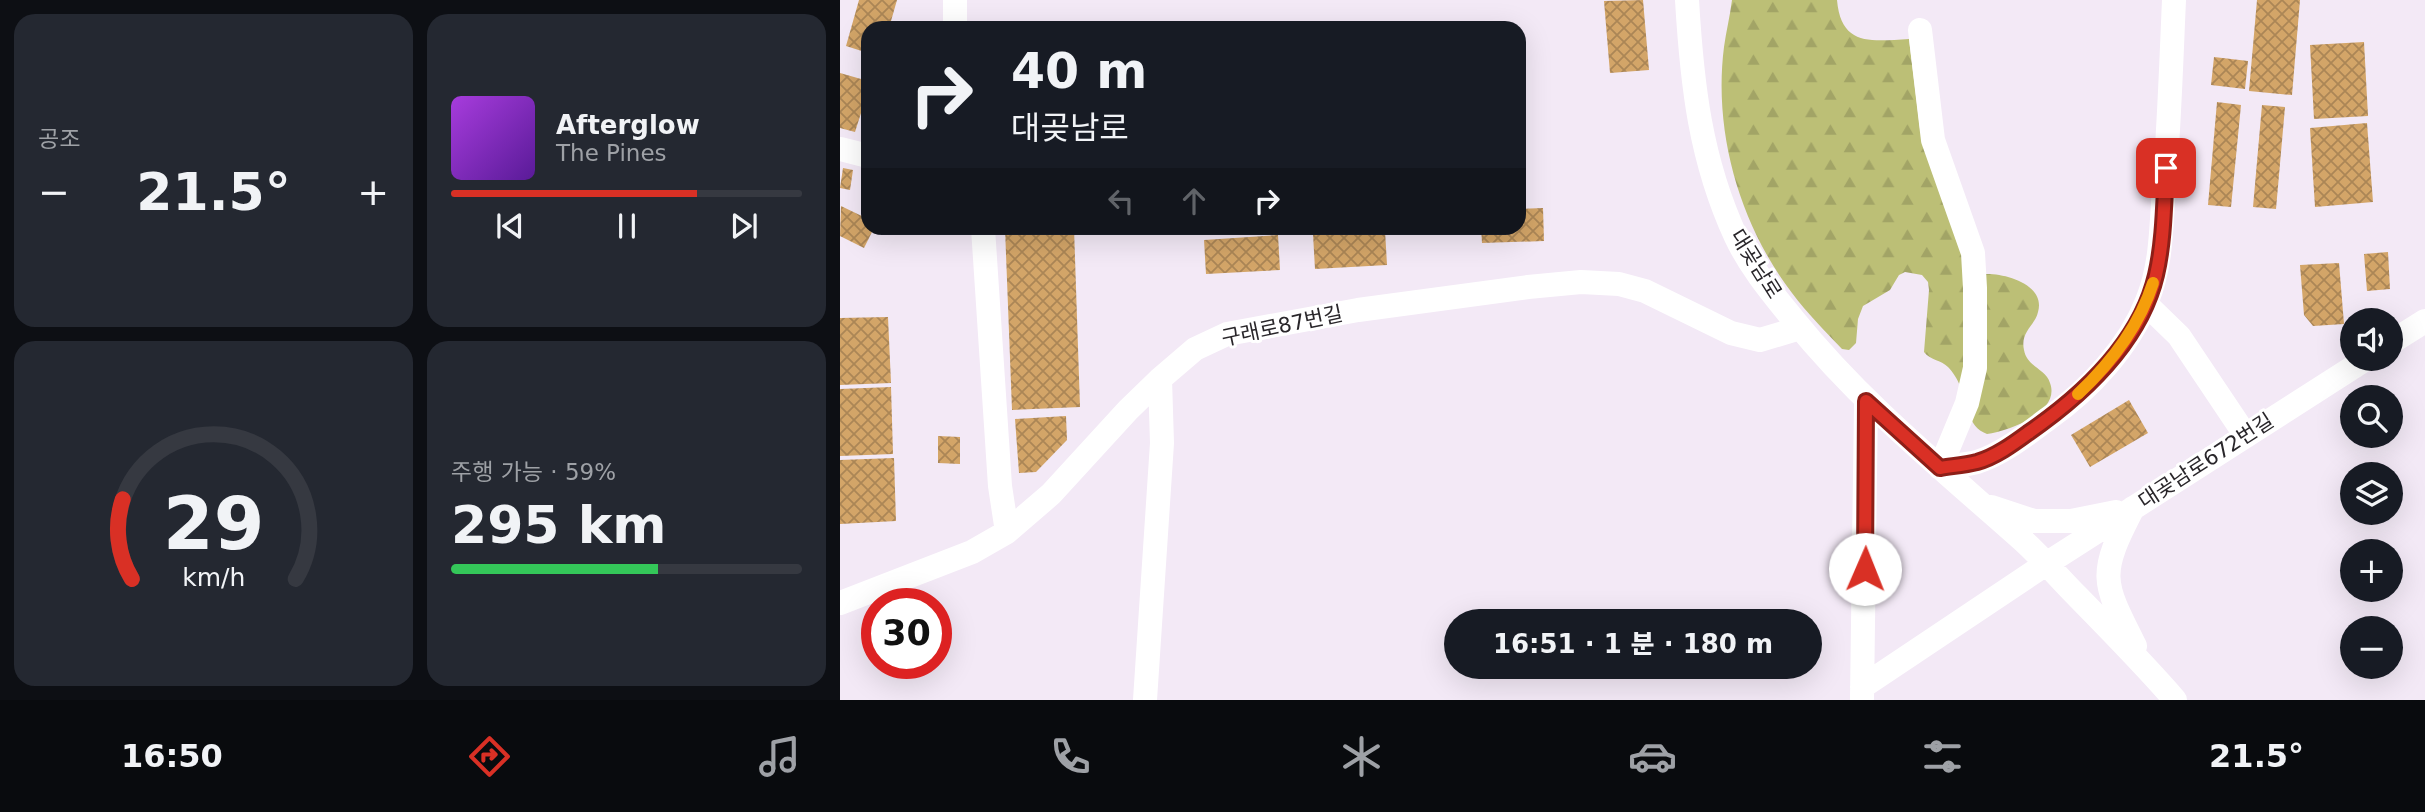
<!DOCTYPE html>
<html lang="ko">
<meta charset="utf-8">
<style>
body{margin:0;font-family:"DejaVu Sans","Noto Sans KR",sans-serif;background:#242831;color:#f1f3f6;height:100vh;display:flex;flex-direction:column;font-size:26px;white-space:nowrap}
*{box-sizing:border-box;margin:0}
p{font-size:23px;color:#9ea1a6}
.icon{flex:none;width:38px;height:38px;fill:none;stroke:currentColor;stroke-width:2;stroke-linecap:round;stroke-linejoin:round}
.map{position:relative;flex:1;overflow:hidden}
.drawer{display:flex;flex-direction:column;gap:14px;padding:14px;background:#0d0f14;width:840px}
.drawer>*{flex:none}
.hud{position:absolute;left:21px;top:21px;width:665px;height:214px;border-radius:21px;box-shadow:0 7px 28px #0002;background:#171b24;color:#f1f3f6;overflow:hidden}
.controls{position:absolute;left:1500px;top:308px;display:grid;gap:14px}
.controls a{display:grid;place-items:center;width:63px;height:63px;border-radius:50%;background:#171b24;box-shadow:0 7px 28px #0002;font-size:35px}
.speed{position:absolute;left:21px;top:588px;display:flex;gap:14px;font-size:35px;font-weight:700;text-align:center}
.speed>*{display:grid;place-content:center;width:91px;height:91px;border-radius:50%;background:#171b24;box-shadow:0 7px 28px #0002;line-height:1}
.speed .limit{border:10px solid #d22;background:#fff;color:#111}
.pin{position:absolute;display:grid;place-items:center;width:60px;height:60px;color:#fff;margin:-30px;border-radius:14px;box-shadow:0 4px 10px #0006}
.me{position:absolute;width:77px;margin:-38px;rotate:1deg;stroke-linejoin:round;filter:drop-shadow(0 0 5px #0008)}
.turn{display:flex;align-items:center;gap:24px;height:147px;padding:0 35px;font-size:32px}
.turn .icon{width:91px;height:91px;stroke-width:2.5}
.turn b{display:block;font-size:49px;line-height:60px}
.lanes{display:flex;align-items:center;height:66px;padding:0 35px;background:#0003;justify-content:center;gap:35px;direction:ltr}
.lanes .off{opacity:.35}
.big{font-size:52px;font-weight:800;line-height:1.1}
.drawer .tile{flex:1;display:flex;flex-direction:column;justify-content:center;gap:10px;min-width:0;padding:0 24px;border-radius:21px;background:#242831}
.drawer .dial{align-items:center;gap:0}
.dial svg{height:182px;overflow:visible;fill:none;stroke:#363941;stroke-width:7;stroke-linecap:round;text-anchor:middle}
.dial text{fill:#f1f3f6;stroke:none}
.song{display:flex;align-items:center;gap:21px}
.cover{width:84px;height:84px;border-radius:10px;background:linear-gradient(135deg,hsl(280 70% 55%),hsl(270 70% 35%))}
.played{height:7px;border-radius:4px;background:linear-gradient(90deg,#d93025 70%,#363941 70%)}
.keys{display:flex;justify-content:space-around;direction:ltr}
.heat{display:flex;justify-content:space-between;align-items:center;font-size:38px;direction:ltr}
.charge{height:10px;border-radius:5px;background:linear-gradient(90deg,#34c759 59%,#363941 0)}
.drawer .tiles{flex:1;display:grid;gap:14px;grid-template-columns:repeat(2,1fr)}
.trip{position:absolute;left:604px;top:609px;width:378px;height:70px;border-radius:35px;background:#171b24;box-shadow:0 7px 28px #0002;font-weight:800;line-height:70px;text-align:center}
.tabs{display:flex;height:112px;justify-content:space-around;align-items:center;background:#090b0e;color:#9ea1a6}
.tabs .icon{width:49px;height:49px}
.tabs .active{color:#d93025}
.tabs b{font-size:32px;color:#f1f3f6}
main{display:flex;flex:1;min-height:0}
.map>svg:first-child{display:block}
</style>
<main>
<section class="drawer">
<div class="tiles">
<div class="tile"><p>공조</p>
<div class="heat"><a>−</a><b class="big">21.5°</b><a>+</a></div>
</div>
<div class="tile">
<div class="song"><i class="cover"></i><div><b>Afterglow</b><p>The Pines</p></div></div>
<div class="played"></div>
<div class="keys"><svg class="icon" aria-label="previous" viewBox="0 0 24 24"><path d="M18 5L8 12l10 7zM5 5v14"/></svg><svg class="icon" aria-label="pause" viewBox="0 0 24 24"><path d="M8 5v14M16 5v14"/></svg><svg class="icon" aria-label="next" viewBox="0 0 24 24"><path d="M6 5l10 7-10 7zM19 5v14"/></svg></div>
</div>
<div class="tile dial"><svg viewBox="0 0 100 80">
<path d="M14 69A42 42 0 1 1 86 69"/>
<path d="M14 69A42 42 0 0 1 10 34" stroke="#d93025"/>
<text x="50" y="56" font-size="32" font-weight="700">29</text>
<text x="50" y="72" font-size="11">km/h</text>
</svg></div>
<div class="tile"><p>주행 가능 · 59%</p><b class="big">295 km</b><div class="charge"></div></div>
</div>
</section>
<div class="map">
<svg width="1585" height="700" viewBox="0 0 1585 700">
<defs>
<pattern id="forest-firs" width="22" height="20" patternUnits="userSpaceOnUse" patternTransform="scale(1.75)"><rect width="22" height="20" fill="#bcbf76"/><path d="M5 1l3.5 6h-7zM16 11l3.5 6h-7z" fill="#a2a466"/></pattern>
<pattern id="building-cross-hatch" width="8" height="8" patternUnits="userSpaceOnUse" patternTransform="scale(1.75)"><rect width="8" height="8" fill="#d3a568"/><path d="M0 0l8 8M0 8l8-8" fill="none" stroke="#ab8656"/></pattern>
</defs>
<rect width="100%" height="100%" fill="#f3e9f6"/>
<path fill="url(#forest-firs)" d="M892,0H997C1001,47 1032,41 1069,39L1080,129L1145,274C1164,273 1206,284 1198,312C1195,326 1180,331 1184,350C1187,367 1206,369 1210,383C1221,412 1169,431 1147,434C1126,426 1129,404 1120,386C1118,380 1113,372 1108,367C1101,360 1090,360 1084,352L1089,290L1088,282L1082,275L1065,272L1059,275L1050,290L1023,306L1018,319L1016,343L1009,350L1002,349C985,331 967,313 952,293C900,225 873,133 884,47C886,32 890,16 892,0Z"/>
<path fill="url(#building-cross-hatch)" d="M19,0H57L49,28H28V53L6,46Z
M803,0L809,70L770,73L764,1Z
M1417,0H1460L1452,95L1409,91Z
M1524,42L1528,116L1474,119L1470,45Z
M1374,57L1408,61L1405,89L1371,85Z
M0,73L28,81V91L15,132L0,128Z
M1377,102L1401,105L1391,207L1368,205Z
M1422,105L1445,107L1436,209L1413,207Z
M1527,123L1533,202L1475,207L1470,128Z
M3,168L13,170L10,190L0,188Z
M1,206L28,219V228H34L24,248L0,236Z
M703,208L704,241L642,243L641,228H679V209Z
M165,228H234L240,407L172,410Z
M545,230L547,265L475,269L473,234Z
M438,235L440,270L366,274L364,240Z
M1548,252L1550,289L1527,291L1524,254Z
M1499,263L1504,324L1473,326L1464,315L1460,265Z
M48,317L51,383L0,385V318Z
M51,387L53,454L0,456V389Z
M1289,400L1308,433L1250,467L1231,435Z
M226,416L227,440L196,472L179,473L175,419Z
M98,436L120,437V464L98,463Z
M54,458L56,521L0,524V460Z"/>
<g fill="none" stroke-linecap="round" stroke-linejoin="round">
<path stroke="#fff" stroke-width="24" d="M115,0V28
M847,0C852,84 860,159 896,237C910,267 932,293 953,319C1021,403 1098,465 1178,536C1199,554 1217,576 1237,596C1270,630 1304,664 1335,700
M1080,30L1093,140L1133,253L1135,288V368L1127,403L1100,468
M0,149L28,156
M143,228L160,486L167,532
M1306,304L1339,336L1406,436
M1550,343L1585,321
M1100,468C1112,466 1125,465 1137,462C1163,454 1187,434 1209,418C1249,390 1289,347 1307,301C1320,269 1321,236 1323,202C1329,135 1331,67 1334,0
M1151,507L1194,521H1231L1276,512
M1293,508C1258,575 1262,581 1295,646
M0,603L132,552L167,532L211,494L288,410L320,379L355,349L387,334L518,310L688,287L741,282L779,284L805,291L891,333L920,340L960,328
M1022,687L1206,564L1526,359
M1022,698L1026,401
M305,700L322,443L320,379"/>
</g>
<g fill="none" stroke-linecap="round" stroke-linejoin="round">
<defs>
<path id="route" d="M1025,569L1026,401L1100,468C1112,466 1125,465 1137,462C1155,457 1173,444 1188,433C1243,395 1300,343 1316,275C1324,241 1324,203 1326,168"/>
</defs>
<use href="#route" stroke="#8d1f18" stroke-width="18"/>
<use href="#route" stroke="#d93025" stroke-width="12"/>
<path stroke="#f59e0b" stroke-width="12" d="M1238,394C1271,363 1299,327 1313,283"/>
</g>
<g text-anchor="middle" dominant-baseline="central" stroke-width="6" stroke-linejoin="round" paint-order="stroke">
<g font-size="21" fill="#29262a" stroke="#fff">
<text transform="translate(916 264) rotate(58)">대곶남로</text>
<text transform="translate(442 326) rotate(-12)">구래로87번길</text>
<text transform="translate(1366 461) rotate(-33)">대곶남로672번길</text>
</g>
</g>
</svg>
<div class="controls">
<a><svg class="icon" aria-label="sound" viewBox="0 0 24 24"><path d="M4 9h4l5-4v14l-5-4H4zM17 9q2 3 0 6"/></svg></a>
<a><svg class="icon" aria-label="search" viewBox="0 0 24 24"><circle cx="10" cy="10" r="6"/><path d="M15 15l6 6"/></svg></a>
<a><svg class="icon" aria-label="layers" viewBox="0 0 24 24"><path d="M12 4l9 5-9 5-9-5zM3 14l9 5 9-5"/></svg></a>
<a>+</a>
<a>−</a>
</div>
<div class="speed"><div class="limit">30</div></div>
<div class="pin" style="left:1326px;top:168px;background:#d93025"><svg class="icon" aria-label="arrive" viewBox="0 0 24 24"><path d="M6 21V4h12l-3 4 3 4H6"/></svg></div>
<svg class="me" style="left:1025px;top:569px" viewBox="-20 -20 40 40"><circle r="19" fill="#fff"/><path d="M0-13L10 11 0 6-10 11z" fill="#d93025"/></svg>
<div class="trip">16:51 · 1 분 · 180 m</div>
<div class="hud">
<div class="turn"><svg class="icon" aria-label="right" viewBox="0 0 24 24"><path d="M7 20v-9h11M14 6l5 5-5 5"/></svg><div><b>40 m</b>대곶남로</div></div>
<div class="lanes"><svg class="icon off" aria-label="left" viewBox="0 0 24 24"><path d="M17 20v-9H6M10 6l-5 5 5 5"/></svg><svg class="icon off" aria-label="ahead" viewBox="0 0 24 24"><path d="M12 20V5M6 11l6-6 6 6"/></svg><svg class="icon" aria-label="right" viewBox="0 0 24 24"><path d="M7 20v-9h11M14 6l5 5-5 5"/></svg></div>
</div>
</div>
</main>
<nav class="tabs">
<b>16:50</b>
<svg class="icon active" aria-label="directions" viewBox="0 0 24 24"><path d="M12 3l9 9-9 9-9-9zM9 14v-3h6M13 9l2 2-2 2"/></svg>
<svg class="icon" aria-label="music" viewBox="0 0 24 24"><path d="M9 18V5l10-2v13"/><circle cx="6" cy="18" r="3"/><circle cx="16" cy="16" r="3"/></svg>
<svg class="icon" aria-label="phone" viewBox="0 0 24 24"><path d="M5 4h4l2 5-3 2q2 4 5 5l2-3 5 2v4C11 20 4 13 5 4z"/></svg>
<svg class="icon" aria-label="climate" viewBox="0 0 24 24"><path d="M12 3v18M4 7l16 10M4 17L20 7"/></svg>
<svg class="icon" aria-label="car" viewBox="0 0 24 24"><path d="M5 17H2v-5l4-1 3-4h7l3 4 3 1v5h-3M9 17h6M6 11h13"/><circle cx="7" cy="17" r="2"/><circle cx="17" cy="17" r="2"/></svg>
<svg class="icon" aria-label="filters" viewBox="0 0 24 24"><path d="M4 7h16M4 17h16"/><circle cx="9" cy="7" r="2"/><circle cx="15" cy="17" r="2"/></svg>
<b>21.5°</b>
</nav>
